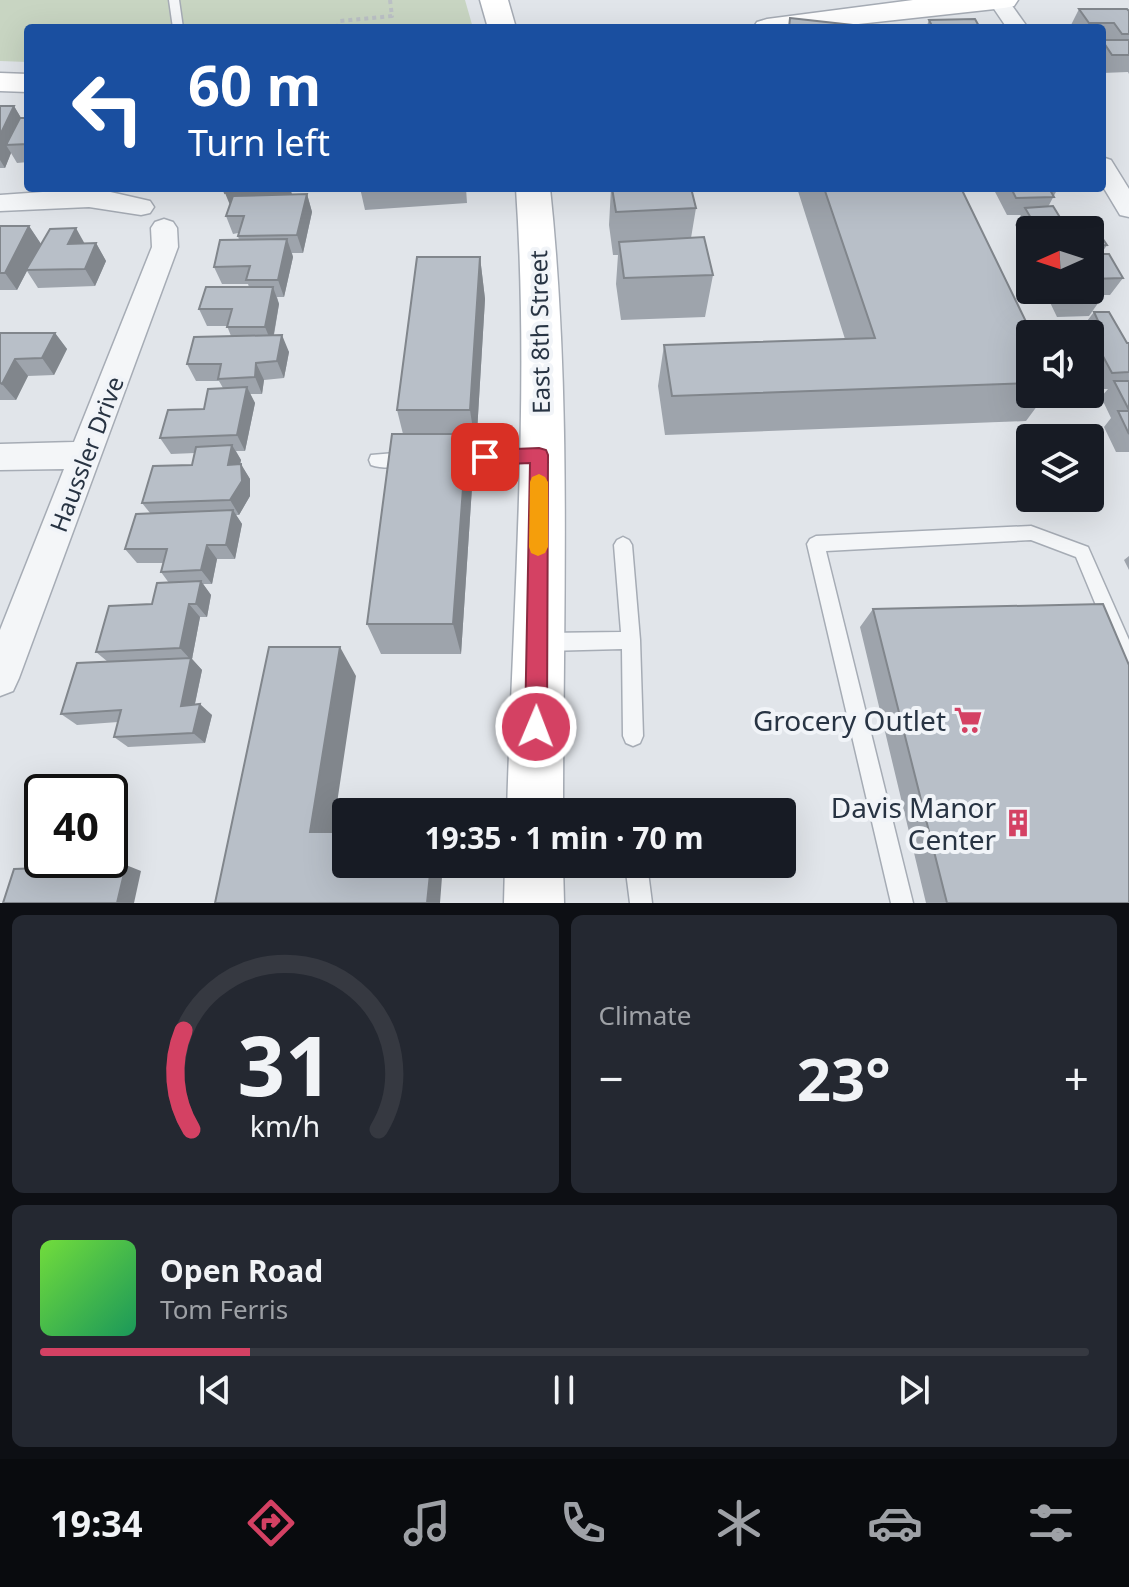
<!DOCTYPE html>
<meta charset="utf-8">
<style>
body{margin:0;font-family:"Noto Sans",sans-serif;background:#242831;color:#f1f3f6;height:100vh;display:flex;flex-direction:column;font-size:30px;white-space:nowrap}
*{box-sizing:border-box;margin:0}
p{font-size:26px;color:#9ea1a6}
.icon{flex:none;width:44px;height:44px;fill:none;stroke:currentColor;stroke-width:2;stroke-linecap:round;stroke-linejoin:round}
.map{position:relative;height:903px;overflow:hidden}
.drawer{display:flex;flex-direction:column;gap:12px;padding:12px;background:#0d0f14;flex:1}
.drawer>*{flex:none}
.hud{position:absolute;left:24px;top:24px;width:1082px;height:168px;border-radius:8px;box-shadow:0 8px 32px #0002;background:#1a4fa0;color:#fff;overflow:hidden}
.needle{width:52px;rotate:267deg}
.buttons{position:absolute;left:1016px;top:216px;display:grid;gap:16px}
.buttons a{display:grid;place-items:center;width:88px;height:88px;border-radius:8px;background:#171b24;box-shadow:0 8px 32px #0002;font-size:40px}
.speed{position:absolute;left:24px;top:774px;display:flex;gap:16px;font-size:40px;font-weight:700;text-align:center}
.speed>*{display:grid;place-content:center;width:104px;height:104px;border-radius:50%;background:#171b24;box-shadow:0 8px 32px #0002;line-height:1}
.speed .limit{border:4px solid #111;border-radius:12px;background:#fff;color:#111}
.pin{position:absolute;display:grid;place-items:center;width:68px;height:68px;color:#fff;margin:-34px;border-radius:16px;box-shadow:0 4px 12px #0006}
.me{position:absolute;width:88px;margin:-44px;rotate:1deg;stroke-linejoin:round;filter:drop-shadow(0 0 6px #0008)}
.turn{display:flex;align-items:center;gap:28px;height:168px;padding:0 32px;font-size:36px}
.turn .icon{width:104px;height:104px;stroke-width:2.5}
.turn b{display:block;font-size:56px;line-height:68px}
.big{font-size:60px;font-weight:700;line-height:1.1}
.drawer .widget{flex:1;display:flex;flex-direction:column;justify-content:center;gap:12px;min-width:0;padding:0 28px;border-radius:12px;background:#242831}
.drawer .dial{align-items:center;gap:0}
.dial svg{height:208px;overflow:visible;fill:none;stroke:#363941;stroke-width:7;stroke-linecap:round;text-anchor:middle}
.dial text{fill:#f1f3f6;stroke:none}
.song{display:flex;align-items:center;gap:24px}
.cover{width:96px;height:96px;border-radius:12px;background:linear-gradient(135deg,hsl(100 70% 55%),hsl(150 70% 35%))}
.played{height:8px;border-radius:4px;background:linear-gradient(90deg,#d44163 20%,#363941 20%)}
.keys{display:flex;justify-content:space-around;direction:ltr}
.heat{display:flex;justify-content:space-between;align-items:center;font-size:44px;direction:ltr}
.drawer .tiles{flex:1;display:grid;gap:12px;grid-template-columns:1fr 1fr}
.widget:last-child{grid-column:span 2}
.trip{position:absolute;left:332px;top:798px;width:464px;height:80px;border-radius:8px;background:#171b24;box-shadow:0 8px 32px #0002;font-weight:700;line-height:80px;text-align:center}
.menu{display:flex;height:128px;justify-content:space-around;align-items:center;background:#090b0e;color:#9ea1a6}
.menu .icon{width:56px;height:56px}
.menu .selected{color:#d44163}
.menu b{font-size:36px;color:#f1f3f6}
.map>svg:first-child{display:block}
</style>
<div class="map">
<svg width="1129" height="903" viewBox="0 0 1129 903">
<rect width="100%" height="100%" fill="#e1e5ea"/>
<path fill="#c8d5c2" d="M0,0H465L473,28H28V62L0,61Z"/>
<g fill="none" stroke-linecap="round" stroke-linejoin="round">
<defs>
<path id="lane" d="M169,0H179L183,28H173Z
M539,448L545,450L547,455L545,460L539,462L450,465L444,463L442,458L444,453L450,451Z
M407,452L413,454L415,459L413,464C401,468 383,469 371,465L369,460L371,455Z
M1031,526L1088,547L1129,640V671L1122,668L1076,557L1031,540L826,551L913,903H891L807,544L810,539L816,536Z
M623,537L629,540L632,545L640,640L643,736L640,743L633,746L626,743L623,736L622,649L545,651L538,648L536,642L538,636L545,633L621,632L614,545L617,540Z
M625,864H647L652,903H630Z"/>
<path id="street" d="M988,0H1008L1028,28H1007Z
M1102,157L1111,160L1129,189V217L1120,215L1102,185Z
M71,190L106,191L150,201L154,207L150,213L141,215L89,207L0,211V195Z
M164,219L173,222L177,228L178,247L19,678L13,691L0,696V630L64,469L0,470V444L74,442L152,247L151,228L155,222Z"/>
<path id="secondary" d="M480,0H508L516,28H488Z
M913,0H1018L1014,6L1004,8L822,28H753L757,22L767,19Z
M0,73L28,74V92L0,91Z
M516,188H550C572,395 563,604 563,812H507C513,605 530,395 516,188Z
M505,864H563L564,903H504Z"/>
</defs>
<use href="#lane" stroke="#a6acb5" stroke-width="3"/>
<use href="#street" stroke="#a6acb5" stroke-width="3"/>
<use href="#secondary" stroke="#a6acb5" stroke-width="3"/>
<path stroke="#bbc0c5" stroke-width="4" stroke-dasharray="4 4" stroke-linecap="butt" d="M337,28L340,21L392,16L390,0"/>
<use href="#lane" fill="#f4f6f8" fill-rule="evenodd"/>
<use href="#street" fill="#f4f6f8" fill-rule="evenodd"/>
<use href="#secondary" fill="#fff" fill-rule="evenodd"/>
</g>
<path fill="#9ea4ac" d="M1079,9L1129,11V74L1128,72L1102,73V28H1071L1070,27Z
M929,20L980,28H926Z
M0,106H14L21,118H28V162L17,163L11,153L5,168H0Z
M360,188H466L467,203L365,210Z
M611,188H691L696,208L691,238L713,275L705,317L621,320L616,284L618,255H613L609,225Z
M797,188H961L1030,334V394H1046L1026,421L665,435L658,386L664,345L845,339Z
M993,188H1058L1048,207L1053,206L1064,224L1092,223L1107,245L1101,254H1109L1123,278L1110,295H1099L1101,299L1089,316L1057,317L1044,290H1090V230H1030V251L1015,225L1021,215H1007Z
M292,194H307L312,212L303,253H292L293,257L284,297H277L279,304L274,335L289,352L284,378L264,380L262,394H250L255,403L245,451H236L241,460L240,464L250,479V496L239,515H236L242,524L235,559H217L212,584H203L211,595L207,617H200L192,659L202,670L195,704L212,715L205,743L128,747L114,737L118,722L77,725L61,714L108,662L96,652L152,604L169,583L161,572L163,563H137L125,549L150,513L142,503L192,465L195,453L171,454L160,438L204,409L223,388L219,381H196L187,364L231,336L227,326H207L199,309L249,287L248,284H222L214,267L239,240L238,236V233L233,234L226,216Z
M0,226H29L41,244L96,243L106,261L95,286L38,288L27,271L17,290H0Z
M480,257L485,299L476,449H470L473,472L461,654H381L367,624L403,434L397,410Z
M1094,312L1127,343H1129V452H1116L1104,427L1111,418L1101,397L1108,389H1099L1090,372V334H1077Z
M0,333H55L67,349L54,375L28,376L16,400H0Z
M1129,556V570L1124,560Z
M873,609L1129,903H926L860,627Z"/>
<path fill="#81868c" d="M14,106L24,123L6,145L11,153L5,168L0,160V135Z
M243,188H290L292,194L232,210L225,193Z
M307,194L312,212L303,253L297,235Z
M29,226L41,244L17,290L5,273Z
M76,228L86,246L68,244Z
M287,239L293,257L284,297L278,280Z
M96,243L106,261L95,286L85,269Z
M480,257L485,299L476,449L470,410Z
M273,287L279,304L272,344L265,327Z
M55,333L67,349L54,375L42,358Z
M282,335L289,352L284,378L277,361Z
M15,359L28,376L16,400L2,384Z
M256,363L264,380L262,394L255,377Z
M247,387L255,403L245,451L237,435Z
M467,434L473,472L461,654L453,624Z
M232,445L241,460L237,480L228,465Z
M241,464L250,479V496L239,515L230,500Z
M233,510L242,524L235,559L226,545Z
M207,545L217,559L212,584L201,570Z
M201,581L211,595L207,617L196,604Z
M189,604L200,617L192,659L202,670L192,717L181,706L191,660L180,648Z
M340,647L356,676L330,850L310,832Z
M200,704L212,715L205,743L193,733Z
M431,864H443L440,903H427Z
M126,865L141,871L134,903H117Z"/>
<path fill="#b8bfc8" stroke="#81868c" stroke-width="2" d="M1079,9H1127L1129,11V34H1122L1114,23H1089Z
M790,18L880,28H789Z
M975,19L980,28H933L929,20Z
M1102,40H1129V55H1112Z
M0,106H14L0,135Z
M20,118H28V144L6,145Z
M223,188H243L225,193Z
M612,188H691L696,208L616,212Z
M824,188H961L1032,334H1030V383L672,396L664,345L875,338Z
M1011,188H1049L1054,197L1016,198Z
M307,194L297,235L238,236L244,216H226L233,196Z
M1053,206L1064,224L1092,223L1107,245L1090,246V230H1038L1025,208Z
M0,226H29L5,273H0Z
M76,228L68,244L96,243L85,269L26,270L50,229Z
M704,237L713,275L624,278L619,242Z
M287,239L278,280H246L250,266L214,267L220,240Z
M1090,254H1109L1123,278L1090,279Z
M417,257H480L470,410H397Z
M1090,279L1101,299L1069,300L1064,290H1090Z
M206,287H273L265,327H227L232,309H199Z
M1094,312H1109L1127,343H1129V372L1112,373L1085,323H1099Z
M0,333H55L42,358L15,359L2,384L0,383Z
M282,335L277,361L256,363L255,377L218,379L221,364H187L194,337Z
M1114,381H1129V410Z
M247,387L237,435L160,438L168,410L204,409L208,389Z
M1118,411H1129V434Z
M392,434H467L453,624H367Z
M232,445L228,465L241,464L242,481L230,500L142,503L153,466L192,465L196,447Z
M233,510L226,545H207L201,570L161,572L167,549H125L136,514Z
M201,581L196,604H189L180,648L96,652L109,606L152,604L157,583Z
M1103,604L1129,665V903H947L873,609Z
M269,647H340L310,832H346V864H431L427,903H215Z
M191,658L181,706L200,704L193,733L114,737L121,710L61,714L77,663Z
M126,865L117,903H3L14,869Z"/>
<path fill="#d44163" stroke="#8a2a40" stroke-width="2" d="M539,448L546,450L548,455L547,727L544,735L536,738L528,735L525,727L530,463L485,465L479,463L476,457L479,452L485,450Z"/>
<path fill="#f59e0b" d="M539,474L545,477L548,482V547L545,553L538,556L531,553L529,547L530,482L532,477Z"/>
<defs>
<symbol id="supermarket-bare" viewBox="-9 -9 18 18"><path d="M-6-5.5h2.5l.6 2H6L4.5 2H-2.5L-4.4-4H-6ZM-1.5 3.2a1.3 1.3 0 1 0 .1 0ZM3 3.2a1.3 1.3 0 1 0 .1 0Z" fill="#d44163" stroke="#f1f4f8" stroke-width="2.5" paint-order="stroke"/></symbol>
<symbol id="building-bare" viewBox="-9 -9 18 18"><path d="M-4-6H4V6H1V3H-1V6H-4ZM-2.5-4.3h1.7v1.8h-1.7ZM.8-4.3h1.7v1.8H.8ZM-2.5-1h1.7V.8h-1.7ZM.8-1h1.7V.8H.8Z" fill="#d44163" stroke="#f1f4f8" stroke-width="2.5" paint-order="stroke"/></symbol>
</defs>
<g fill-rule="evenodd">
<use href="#supermarket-bare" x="948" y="700" width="40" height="40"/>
<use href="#building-bare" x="998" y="803" width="40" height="40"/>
</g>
<g text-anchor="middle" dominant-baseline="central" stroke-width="8" stroke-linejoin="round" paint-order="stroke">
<g font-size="24" fill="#283443" stroke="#f1f4f8">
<text transform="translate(539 332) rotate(-91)">East 8th Street</text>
<text transform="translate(86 454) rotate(-69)">Haussler Drive</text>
</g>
<g font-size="28" fill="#283443" stroke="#f1f4f8" text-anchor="end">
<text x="946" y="720">Grocery Outlet</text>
<text x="996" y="807">Davis Manor<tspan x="996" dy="32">Center</tspan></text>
</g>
</g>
</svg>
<div class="buttons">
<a><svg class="needle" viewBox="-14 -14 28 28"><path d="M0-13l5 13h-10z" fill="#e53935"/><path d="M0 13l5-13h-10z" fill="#9ea1a6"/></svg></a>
<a><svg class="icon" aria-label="sound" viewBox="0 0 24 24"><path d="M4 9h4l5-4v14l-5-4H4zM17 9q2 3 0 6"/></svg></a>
<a><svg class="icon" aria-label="layers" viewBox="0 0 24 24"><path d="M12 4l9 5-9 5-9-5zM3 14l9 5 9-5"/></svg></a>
</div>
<div class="speed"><div class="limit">40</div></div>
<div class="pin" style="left:485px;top:457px;background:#d93025"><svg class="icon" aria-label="arrive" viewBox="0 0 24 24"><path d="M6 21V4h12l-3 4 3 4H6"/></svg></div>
<svg class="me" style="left:536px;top:727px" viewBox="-20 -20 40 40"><circle r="17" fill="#d44163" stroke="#fff" stroke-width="3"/><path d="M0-11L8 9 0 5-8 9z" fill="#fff"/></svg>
<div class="trip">19:35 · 1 min · 70 m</div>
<div class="hud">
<div class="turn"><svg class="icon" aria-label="left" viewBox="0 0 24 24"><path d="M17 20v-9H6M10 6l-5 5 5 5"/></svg><div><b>60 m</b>Turn left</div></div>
</div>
</div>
<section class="drawer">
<div class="tiles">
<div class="widget dial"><svg viewBox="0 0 100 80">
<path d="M14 69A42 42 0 1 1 86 69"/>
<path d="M14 69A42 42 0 0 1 11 31" stroke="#d44163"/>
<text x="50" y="56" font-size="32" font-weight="700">31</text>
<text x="50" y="72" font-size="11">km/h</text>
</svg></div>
<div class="widget"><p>Climate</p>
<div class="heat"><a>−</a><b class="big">23°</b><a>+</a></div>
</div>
<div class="widget">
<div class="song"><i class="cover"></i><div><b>Open Road</b><p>Tom Ferris</p></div></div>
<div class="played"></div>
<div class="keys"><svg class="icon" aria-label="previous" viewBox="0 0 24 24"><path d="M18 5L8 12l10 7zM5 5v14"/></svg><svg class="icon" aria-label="pause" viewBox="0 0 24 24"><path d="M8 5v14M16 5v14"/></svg><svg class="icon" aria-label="next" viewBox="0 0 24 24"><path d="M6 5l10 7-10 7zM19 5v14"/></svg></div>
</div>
</div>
</section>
<nav class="menu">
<b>19:34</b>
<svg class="icon selected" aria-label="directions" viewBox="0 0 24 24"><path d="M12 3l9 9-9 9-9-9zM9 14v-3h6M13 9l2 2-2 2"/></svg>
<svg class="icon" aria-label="music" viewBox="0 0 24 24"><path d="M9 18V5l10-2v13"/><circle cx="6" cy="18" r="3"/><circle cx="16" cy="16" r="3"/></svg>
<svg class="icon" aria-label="phone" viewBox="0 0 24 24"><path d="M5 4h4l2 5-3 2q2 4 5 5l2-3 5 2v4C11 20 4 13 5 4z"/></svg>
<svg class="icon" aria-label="climate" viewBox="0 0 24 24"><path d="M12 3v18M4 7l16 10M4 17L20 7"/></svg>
<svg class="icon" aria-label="car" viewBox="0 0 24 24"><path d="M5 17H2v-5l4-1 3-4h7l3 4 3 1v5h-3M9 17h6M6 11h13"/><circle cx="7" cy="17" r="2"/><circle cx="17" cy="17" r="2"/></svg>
<svg class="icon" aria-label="filters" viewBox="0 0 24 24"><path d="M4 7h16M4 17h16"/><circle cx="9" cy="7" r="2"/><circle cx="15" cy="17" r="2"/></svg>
</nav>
